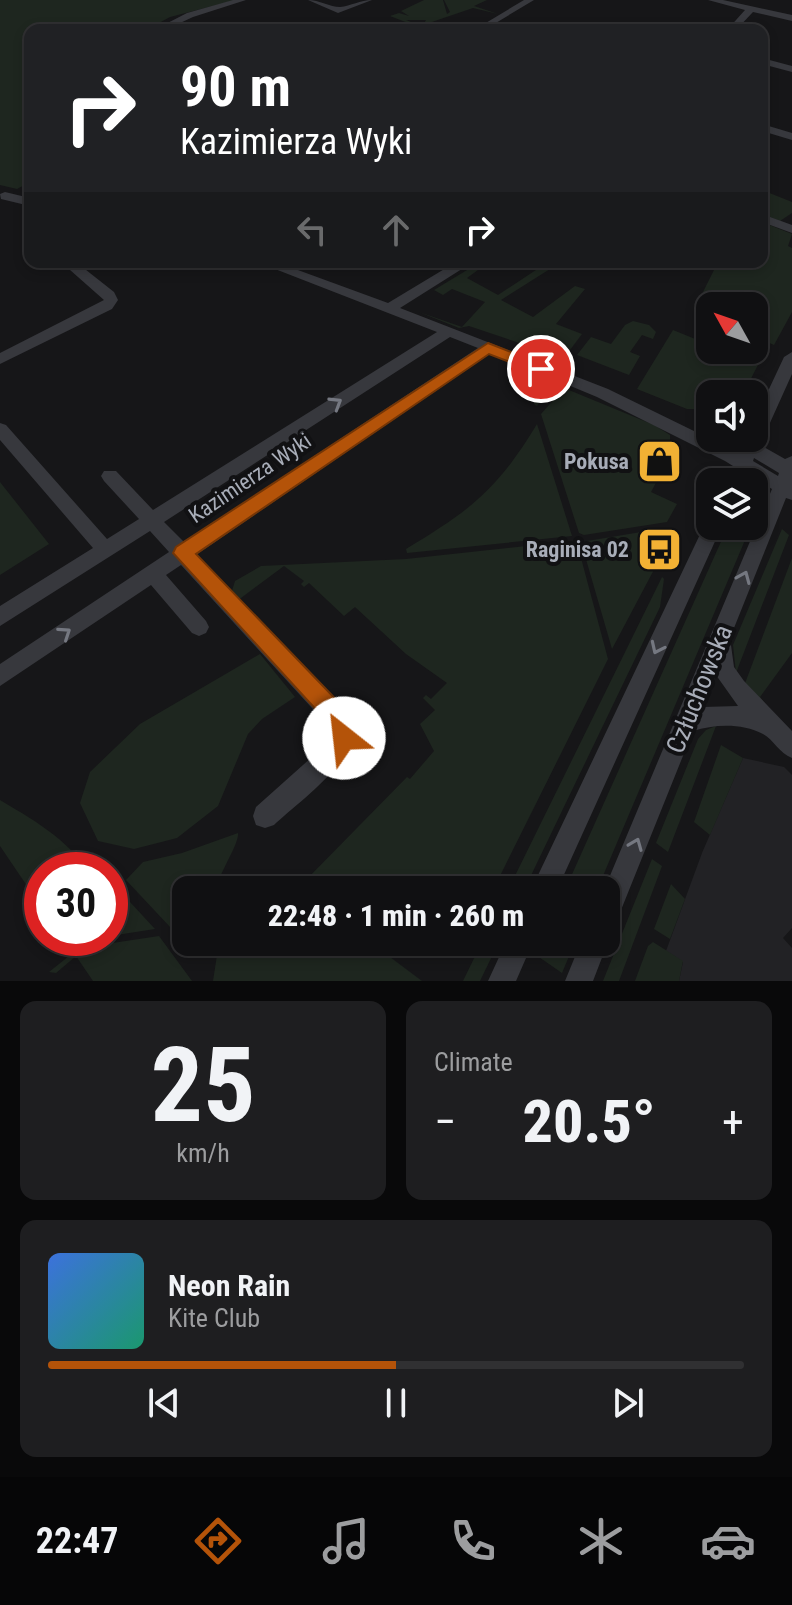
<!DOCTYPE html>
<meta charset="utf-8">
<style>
body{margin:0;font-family:"Roboto Condensed",sans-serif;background:#1e1e20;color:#f1f3f6;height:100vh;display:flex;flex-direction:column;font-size:30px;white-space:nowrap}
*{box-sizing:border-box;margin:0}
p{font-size:26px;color:#9c9d9f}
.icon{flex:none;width:44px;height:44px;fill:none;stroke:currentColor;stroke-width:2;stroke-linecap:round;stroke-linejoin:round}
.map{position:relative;height:981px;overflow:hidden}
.drawer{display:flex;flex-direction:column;gap:20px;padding:20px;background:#09090a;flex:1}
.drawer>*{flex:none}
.banner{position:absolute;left:24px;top:24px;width:744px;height:244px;border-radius:16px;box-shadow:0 4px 12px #0003,0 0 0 2px #303032;background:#202124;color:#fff;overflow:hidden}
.needle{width:52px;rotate:310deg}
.buttons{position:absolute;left:696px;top:292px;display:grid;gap:16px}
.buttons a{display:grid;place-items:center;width:72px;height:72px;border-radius:16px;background:#101012;box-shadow:0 4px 12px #0003,0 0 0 2px #303032;font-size:40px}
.speed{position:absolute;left:24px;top:852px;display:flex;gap:16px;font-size:40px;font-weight:700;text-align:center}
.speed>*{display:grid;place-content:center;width:104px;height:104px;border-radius:50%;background:#101012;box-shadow:0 4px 12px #0003,0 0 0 2px #303032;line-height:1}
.speed .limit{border:12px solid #d22;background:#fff;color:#111}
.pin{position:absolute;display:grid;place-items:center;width:68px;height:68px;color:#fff;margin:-34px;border:4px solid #fff;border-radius:50%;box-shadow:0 2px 8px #0007}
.me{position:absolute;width:88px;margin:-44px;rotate:331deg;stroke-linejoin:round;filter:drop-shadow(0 0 6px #0008)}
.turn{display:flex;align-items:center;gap:28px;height:168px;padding:0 24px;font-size:36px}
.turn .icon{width:104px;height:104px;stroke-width:2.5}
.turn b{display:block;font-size:56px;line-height:68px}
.lanes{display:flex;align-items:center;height:76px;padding:0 24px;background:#0003;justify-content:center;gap:40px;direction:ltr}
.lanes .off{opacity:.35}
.big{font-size:60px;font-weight:800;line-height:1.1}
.drawer .tile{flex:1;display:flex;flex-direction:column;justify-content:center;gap:12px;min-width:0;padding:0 28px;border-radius:16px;background:#1e1e20}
.drawer .dial{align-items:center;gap:0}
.dial b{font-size:104px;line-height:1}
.song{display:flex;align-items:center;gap:24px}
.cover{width:96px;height:96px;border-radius:12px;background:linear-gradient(135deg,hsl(220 70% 55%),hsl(160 70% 35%))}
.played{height:8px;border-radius:4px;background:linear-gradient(90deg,#b45309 50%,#303032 50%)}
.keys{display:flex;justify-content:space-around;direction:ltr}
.heat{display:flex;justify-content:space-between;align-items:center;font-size:44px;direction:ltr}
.drawer .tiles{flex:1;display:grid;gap:20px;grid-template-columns:1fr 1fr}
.tile:last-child{grid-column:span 2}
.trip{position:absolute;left:172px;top:876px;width:448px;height:80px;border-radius:16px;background:#101012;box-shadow:0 4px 12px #0003,0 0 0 2px #303032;font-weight:800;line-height:80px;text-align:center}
.menu{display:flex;height:128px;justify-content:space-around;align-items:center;background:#060607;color:#9c9d9f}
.menu .icon{width:56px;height:56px}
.menu .selected{color:#b45309}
.menu b{font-size:36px;color:#f1f3f6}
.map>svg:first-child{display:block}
</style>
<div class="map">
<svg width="792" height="981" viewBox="0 0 792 981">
<rect width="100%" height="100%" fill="#161618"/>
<path fill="#222225" d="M743,758L784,767L792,775V928L783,938L792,948V981H679L683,962L666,951L702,853Z"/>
<path fill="#1e261f" d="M0,0H236L170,17L146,30H30V182L17,189L0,185Z
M424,0H443L447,14L450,12L444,0H487L474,6L498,14L473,8L423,25L426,20H406L411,22L408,23L390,16L399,13L409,16L401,11Z
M762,190L792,202V213L780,221L762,214Z
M762,222L792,234L788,246L792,248V312L774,345L754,336V306H725L701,296L718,262H762Z
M548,262H561L501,300L533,317L575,286L585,289L556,324L582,334L564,358L469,326L459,328L419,312L462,327L485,302L452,289L443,295L434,290L477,264L482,267L467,278L498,295Z
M633,321L649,325L656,332L653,339L642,335L630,352L640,356L629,375L577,355L591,337L611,344L625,325Z
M673,330L710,345V350C726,350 744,357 760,361L743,394H710V409H687L637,389Z
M513,367L554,383L537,406L535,405Z
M564,388L654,425L670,435V441L640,448L659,477L651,492L677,504L667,522L584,535L579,533L541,414Z
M537,424L572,536L407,553L406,549C472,509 497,490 537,424Z
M0,482L49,544L0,575Z
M728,526H751L597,890H565Z
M782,529L789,535L736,673L733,645Z
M647,531L654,536L645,554L657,564L612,649L581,542Z
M573,541L577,543L608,659L493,890H313L303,883L407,777L410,779L434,751L420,724L435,710L423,698L426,695L431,699L447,683L406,654L355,607L344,616L309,583L304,587L301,584L304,581L284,566L237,601L231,594L235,581L261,566L406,559Z
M792,558V653L760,697L769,708L744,686Z
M662,577L664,579L660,607L524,890H508Z
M260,654L295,697L262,719L248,734L218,806L177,838L134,849L98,841L80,803L90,772L140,724Z
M716,726L668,852L656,843L698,739L706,730Z
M721,745L743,758L710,835L694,822Z
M0,800C25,815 74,842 84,870H42V908L0,846Z
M238,833C239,845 219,872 216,890H186V922L170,927L126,880L143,862L182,853Z
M652,859L662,866L619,981H603Z
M671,884L685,899L670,939L654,929Z
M118,889L155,929L110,936V898Z
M159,936L192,981H93L76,956L56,973L49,972L79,948Z
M219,942H370L422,981H213Z
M482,942L495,950L480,981H463Z
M542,942H575L562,973L536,955Z
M653,942L683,961L679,981H635L648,946Z"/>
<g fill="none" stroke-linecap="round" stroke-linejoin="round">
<path fill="#37383d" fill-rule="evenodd" d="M233,0H246L193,17L165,30H154L187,13Z
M308,0C319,0 330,7 340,7C351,6 360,0 372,0L338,13Z
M524,0H534L484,30H474Z
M708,0H723L792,15V21L753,12L736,30H727L745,10Z
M414,23L427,28L428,30H400Z
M630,23L645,28L646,30H618Z
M762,58L792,66V72L762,64Z
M762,124L792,133V140L762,131Z
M5,192L30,198V206L1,199L0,194Z
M762,214L792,225V233L762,222Z
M61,262H76L114,292L118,300L112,309L0,364V353L104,300Z
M257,262H276L388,303L456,262H473L400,308L608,389L739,453L740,450L722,442L720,438H754V421L784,357L792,352V374L760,445L785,459L792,456V500L786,498L730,638L734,667L744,681L792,731V758C779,753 774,740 763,734C742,723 715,724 693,731L615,925L606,929V890H604L772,489L747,474L743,482H725L733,466L725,461L597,397L491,353L196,555L353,719C368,753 297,803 274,825L265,828L256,825L253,816L256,807L331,740L333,731L181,565L166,575L206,621L209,627L206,633L199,636L192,633L151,585L0,686V664L169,552L150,531L0,626V606L93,548L0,440V423L6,425L107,539L139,519L104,481L101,476L104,471H116L153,510L437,332ZM450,337L478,348L184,542L164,522ZM754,458L779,473L778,476L753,461ZM716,675L738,706L703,707Z
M710,520V526H722L557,890H531L704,526Z
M606,936L608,942L593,981H565L581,942H606Z
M506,942H533L516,981H488Z"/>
</g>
<defs><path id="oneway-chevron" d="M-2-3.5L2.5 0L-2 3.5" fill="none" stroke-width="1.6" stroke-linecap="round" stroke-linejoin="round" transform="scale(2)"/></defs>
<g stroke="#757881">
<use href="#oneway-chevron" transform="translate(336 403) rotate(-32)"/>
<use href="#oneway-chevron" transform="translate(744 577) rotate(-67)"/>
<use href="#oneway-chevron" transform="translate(65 633) rotate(-34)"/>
<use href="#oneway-chevron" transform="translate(657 648) rotate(115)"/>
<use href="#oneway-chevron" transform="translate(636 844) rotate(-68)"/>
</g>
<path fill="#b45309" stroke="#753606" stroke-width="2" d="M488,343L547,366L549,369L541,374L489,354L196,554L347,711C355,723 359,732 353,746L344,749L336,746L331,726L173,553L176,547Z"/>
<defs>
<symbol id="shop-square" viewBox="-11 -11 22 22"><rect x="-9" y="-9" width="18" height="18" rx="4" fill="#f2b134" stroke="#111113"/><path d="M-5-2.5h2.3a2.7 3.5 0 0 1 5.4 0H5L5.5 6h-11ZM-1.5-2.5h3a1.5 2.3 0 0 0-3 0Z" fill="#111"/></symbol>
<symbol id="bus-square" viewBox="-11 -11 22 22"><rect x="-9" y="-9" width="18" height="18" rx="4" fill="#f2b134" stroke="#111113"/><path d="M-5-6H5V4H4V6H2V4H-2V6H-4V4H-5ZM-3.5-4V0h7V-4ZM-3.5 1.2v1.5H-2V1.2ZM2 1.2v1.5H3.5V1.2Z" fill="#111"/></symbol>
</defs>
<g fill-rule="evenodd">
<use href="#shop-square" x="634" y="436" width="51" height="51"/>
<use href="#bus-square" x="634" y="524" width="51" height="51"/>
</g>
<g text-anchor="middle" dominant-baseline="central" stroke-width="8" stroke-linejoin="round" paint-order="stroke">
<g font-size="22" font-weight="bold" fill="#a8adb8" stroke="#111113" text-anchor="end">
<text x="629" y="461">Pokusa</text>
<text x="629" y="549">Raginisa 02</text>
</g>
<g font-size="22" fill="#a8adb8" stroke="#111113">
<text transform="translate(250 478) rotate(-34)">Kazimierza Wyki</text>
</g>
<g font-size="26" fill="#a8adb8" stroke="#111113">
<text transform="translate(699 689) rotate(-68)">Człuchowska</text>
</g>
</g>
</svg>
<div class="buttons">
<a><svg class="needle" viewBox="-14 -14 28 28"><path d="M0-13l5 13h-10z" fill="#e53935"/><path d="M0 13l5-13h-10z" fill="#9c9d9f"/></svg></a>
<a><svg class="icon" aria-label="sound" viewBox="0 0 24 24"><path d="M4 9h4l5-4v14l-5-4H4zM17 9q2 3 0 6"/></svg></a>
<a><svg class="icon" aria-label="layers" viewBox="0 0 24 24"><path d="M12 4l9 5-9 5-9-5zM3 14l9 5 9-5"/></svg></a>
</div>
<div class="speed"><div class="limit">30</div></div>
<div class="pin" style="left:541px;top:369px;background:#d93025"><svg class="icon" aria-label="arrive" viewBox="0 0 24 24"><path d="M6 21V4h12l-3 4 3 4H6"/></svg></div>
<svg class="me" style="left:344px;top:738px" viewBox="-20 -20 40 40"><circle r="19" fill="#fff"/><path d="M0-13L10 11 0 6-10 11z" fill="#b45309"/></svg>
<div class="trip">22:48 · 1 min · 260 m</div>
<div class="banner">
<div class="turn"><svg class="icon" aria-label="right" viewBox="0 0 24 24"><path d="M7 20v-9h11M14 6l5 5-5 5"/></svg><div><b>90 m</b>Kazimierza Wyki</div></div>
<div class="lanes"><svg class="icon off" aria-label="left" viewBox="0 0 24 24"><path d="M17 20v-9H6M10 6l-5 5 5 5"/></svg><svg class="icon off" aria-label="ahead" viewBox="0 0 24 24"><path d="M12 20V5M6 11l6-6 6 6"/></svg><svg class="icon" aria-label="right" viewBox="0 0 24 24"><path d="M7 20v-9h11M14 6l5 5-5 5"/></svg></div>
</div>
</div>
<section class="drawer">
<div class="tiles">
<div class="tile dial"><b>25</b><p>km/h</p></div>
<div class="tile"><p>Climate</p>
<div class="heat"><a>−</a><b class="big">20.5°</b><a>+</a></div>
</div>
<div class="tile">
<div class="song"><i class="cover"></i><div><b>Neon Rain</b><p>Kite Club</p></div></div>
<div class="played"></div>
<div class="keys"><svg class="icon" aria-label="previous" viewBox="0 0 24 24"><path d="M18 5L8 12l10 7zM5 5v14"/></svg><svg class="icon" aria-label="pause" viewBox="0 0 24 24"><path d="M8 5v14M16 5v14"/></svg><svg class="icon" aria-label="next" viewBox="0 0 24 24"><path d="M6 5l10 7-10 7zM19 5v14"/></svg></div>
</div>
</div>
</section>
<nav class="menu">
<b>22:47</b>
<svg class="icon selected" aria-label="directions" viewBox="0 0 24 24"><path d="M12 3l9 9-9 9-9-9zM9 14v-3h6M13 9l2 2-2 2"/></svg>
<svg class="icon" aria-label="music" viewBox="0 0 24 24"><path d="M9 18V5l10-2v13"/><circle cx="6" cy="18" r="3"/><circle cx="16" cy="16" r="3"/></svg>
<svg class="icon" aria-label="phone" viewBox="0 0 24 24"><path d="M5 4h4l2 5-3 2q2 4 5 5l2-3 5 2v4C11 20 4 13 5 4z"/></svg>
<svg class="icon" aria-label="climate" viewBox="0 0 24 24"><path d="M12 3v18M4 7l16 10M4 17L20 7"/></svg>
<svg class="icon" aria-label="car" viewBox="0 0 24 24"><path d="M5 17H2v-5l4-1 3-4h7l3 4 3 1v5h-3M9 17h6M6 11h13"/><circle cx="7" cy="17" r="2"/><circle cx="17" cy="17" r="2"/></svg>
</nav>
